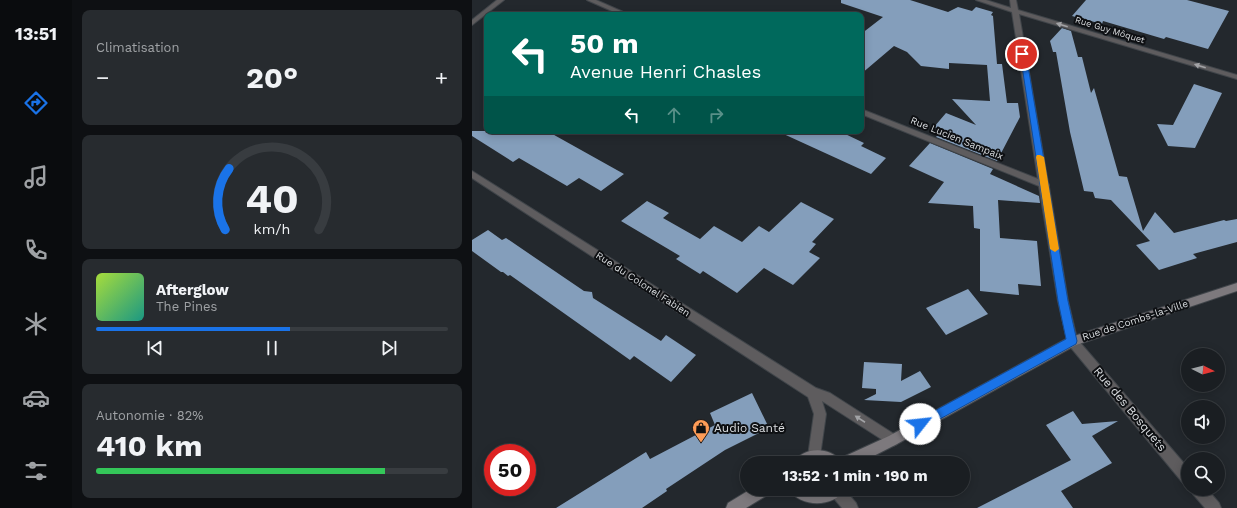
<!DOCTYPE html>
<html lang="fr">
<meta charset="utf-8">
<style>
body{margin:0;font-family:"Work Sans",sans-serif;background:#272b2f;color:#f1f3f6;height:100vh;display:flex;flex-direction:column;font-size:15px;white-space:nowrap}
*{box-sizing:border-box;margin:0}
p{font-size:13px;color:#9fa2a5}
.icon{flex:none;width:22px;height:22px;fill:none;stroke:currentColor;stroke-width:2;stroke-linecap:round;stroke-linejoin:round}
.map{position:relative;flex:1;overflow:hidden}
.panel{display:flex;flex-direction:column;gap:10px;padding:10px;background:#0e1013;width:400px}
.panel>*{flex:none}
.top-card{position:absolute;left:12px;top:12px;width:380px;height:122px;border-radius:8px;box-shadow:0 2px 10px #0003,0 0 0 1px #383c40;background:#00695c;color:#fff;overflow:hidden}
.needle{width:26px;rotate:96deg}
.fabs{position:absolute;left:709px;top:348px;display:grid;gap:8px}
.fabs a{display:grid;place-items:center;width:44px;height:44px;border-radius:50%;background:#1a1e22;box-shadow:0 2px 10px #0003,0 0 0 1px #383c40;font-size:20px}
.speed{position:absolute;left:12px;top:444px;display:flex;gap:8px;font-size:20px;font-weight:700;text-align:center}
.speed>*{display:grid;place-content:center;width:52px;height:52px;border-radius:50%;background:#1a1e22;box-shadow:0 2px 10px #0003,0 0 0 1px #383c40;line-height:1}
.speed .limit{border:6px solid #d22;background:#fff;color:#111}
.pin{position:absolute;display:grid;place-items:center;width:34px;height:34px;color:#fff;margin:-17px;border:2px solid #fff;border-radius:50%;box-shadow:0 1px 4px #0007}
.me{position:absolute;width:44px;margin:-22px;rotate:61deg;stroke-linejoin:round;filter:drop-shadow(0 0 3px #0008)}
.turn{display:flex;align-items:center;gap:14px;height:84px;padding:0 20px;font-size:18px}
.turn .icon{width:52px;height:52px;stroke-width:2.5}
.turn b{display:block;font-size:28px;line-height:34px}
.lanes{display:flex;align-items:center;height:38px;padding:0 20px;background:#0003;justify-content:center;gap:20px;direction:ltr}
.lanes .off{opacity:.35}
.big{font-size:30px;font-weight:700;line-height:1.1}
.panel .tile{flex:1;display:flex;flex-direction:column;justify-content:center;gap:6px;min-width:0;padding:0 14px;border-radius:8px;background:#272b2f}
.panel .dial{align-items:center;gap:0}
.dial svg{height:104px;overflow:visible;fill:none;stroke:#383c40;stroke-width:7;stroke-linecap:round;text-anchor:middle}
.dial text{fill:#f1f3f6;stroke:none}
.song{display:flex;align-items:center;gap:12px}
.cover{width:48px;height:48px;border-radius:6px;background:linear-gradient(135deg,hsl(80 70% 55%),hsl(170 70% 35%))}
.played{height:4px;border-radius:2px;background:linear-gradient(90deg,#1a73e8 55%,#383c40 55%)}
.keys{display:flex;justify-content:space-around;direction:ltr}
.heat{display:flex;justify-content:space-between;align-items:center;font-size:22px;direction:ltr}
.charge{height:6px;border-radius:3px;background:linear-gradient(90deg,#34c759 82%,#383c40 0)}
.trip{position:absolute;left:268px;top:456px;width:230px;height:40px;border-radius:20px;background:#1a1e22;box-shadow:0 2px 10px #0003,0 0 0 1px #383c40;font-weight:700;line-height:40px;text-align:center}
main{display:flex;flex:1;min-height:0}
.menu{display:flex;flex-direction:column;width:72px;justify-content:space-around;align-items:center;background:#0a0c0e;color:#9fa2a5}
.menu .icon{width:28px;height:28px}
.menu .current{color:#1a73e8}
.menu b{font-size:18px;color:#f1f3f6}
.map>svg:first-child{display:block}
</style>
<main>
<nav class="menu">
<b>13:51</b>
<svg class="icon current" aria-label="directions" viewBox="0 0 24 24"><path d="M12 3l9 9-9 9-9-9zM9 14v-3h6M13 9l2 2-2 2"/></svg>
<svg class="icon" aria-label="music" viewBox="0 0 24 24"><path d="M9 18V5l10-2v13"/><circle cx="6" cy="18" r="3"/><circle cx="16" cy="16" r="3"/></svg>
<svg class="icon" aria-label="phone" viewBox="0 0 24 24"><path d="M5 4h4l2 5-3 2q2 4 5 5l2-3 5 2v4C11 20 4 13 5 4z"/></svg>
<svg class="icon" aria-label="climate" viewBox="0 0 24 24"><path d="M12 3v18M4 7l16 10M4 17L20 7"/></svg>
<svg class="icon" aria-label="car" viewBox="0 0 24 24"><path d="M5 17H2v-5l4-1 3-4h7l3 4 3 1v5h-3M9 17h6M6 11h13"/><circle cx="7" cy="17" r="2"/><circle cx="17" cy="17" r="2"/></svg>
<svg class="icon" aria-label="filters" viewBox="0 0 24 24"><path d="M4 7h16M4 17h16"/><circle cx="9" cy="7" r="2"/><circle cx="15" cy="17" r="2"/></svg>
</nav>
<section class="panel">
<div class="tile"><p>Climatisation</p>
<div class="heat"><a>−</a><b class="big">20°</b><a>+</a></div>
</div>
<div class="tile dial"><svg viewBox="0 0 100 80">
<path d="M14 69A42 42 0 1 1 86 69"/>
<path d="M14 69A42 42 0 0 1 17 22" stroke="#1a73e8"/>
<text x="50" y="56" font-size="32" font-weight="700">40</text>
<text x="50" y="72" font-size="11">km/h</text>
</svg></div>
<div class="tile">
<div class="song"><i class="cover"></i><div><b>Afterglow</b><p>The Pines</p></div></div>
<div class="played"></div>
<div class="keys"><svg class="icon" aria-label="previous" viewBox="0 0 24 24"><path d="M18 5L8 12l10 7zM5 5v14"/></svg><svg class="icon" aria-label="pause" viewBox="0 0 24 24"><path d="M8 5v14M16 5v14"/></svg><svg class="icon" aria-label="next" viewBox="0 0 24 24"><path d="M6 5l10 7-10 7zM19 5v14"/></svg></div>
</div>
<div class="tile"><p>Autonomie · 82%</p><b class="big">410 km</b><div class="charge"></div></div>
</section>
<div class="map">
<svg width="765" height="508" viewBox="0 0 765 508">
<rect width="100%" height="100%" fill="#23282d"/>
<path fill="#849ebb" d="M369,0H438L476,12L486,7L500,11L504,7L521,12L519,15L521,16L525,64H530L535,103H546L548,117L525,161L464,137L470,130L462,127L474,113L504,125L480,99L518,101L515,65L477,63V69L449,66L435,52L422,46L389,74V34L411,17L369,3Z
M614,0H715L757,11L736,49L694,37L692,39L631,21L630,24L600,16Z
M590,28L599,31L606,57H610L619,93L622,88L647,176L655,177L671,231L683,212L702,233L752,220L754,221L765,219V242L721,254L725,258L687,270L664,245L678,241L639,200L623,198L621,192L612,191L598,132L584,52H581L578,41Z
M722,84L750,93L723,148L696,146L685,124L701,125Z
M0,131H30L37,135L44,131H75L152,174L129,191L107,178L95,186L47,158L41,162L0,136Z
M305,131H367L392,143L389,146L414,158L399,174Z
M458,143L521,169L518,174L567,196L568,203L526,200L528,238L565,241L569,286L546,284L547,295L508,291V229L502,228L501,206L456,203L472,182L437,166Z
M175,201L197,213L191,218L228,239L242,226L270,242L287,226L297,232L329,202L362,219L340,242L344,244L337,252L348,258L321,285L292,268L265,293L231,271L228,274L204,259L208,256L149,221Z
M16,230L30,240L34,238L112,291L120,292L121,298L189,341L194,335L224,355L199,382L162,356L158,360L38,275L36,276L31,272H29L0,251V240Z
M496,289L516,314L474,335L454,308Z
M392,362L430,364L429,381L448,371L459,387L429,402L392,400L404,394V389L390,388Z
M280,393L297,428L253,450L194,489L195,491L170,508H84L174,452L178,459L243,425L238,413Z
M601,411L610,424L646,421L620,436L640,463L589,491L601,508H505L599,460L574,425Z"/>
<g fill="none" stroke-linecap="round" stroke-linejoin="round">
<defs>
<path id="street" d="M25,0H32L0,25V20Z
M115,0H124L158,15H149Z
M504,0H514L539,8L538,0H544L546,10L765,75V79L547,14L576,183L577,185V187L596,301L605,339L716,468V485L711,483L596,344L586,301L567,186L389,114V109L566,179L540,12Z
M0,171L344,388L358,393L425,436L427,440L425,444L421,446L417,444L350,401L354,414L348,456L347,461L342,462L337,461L336,456L342,414L336,397L0,178Z
M359,489H372L384,503L386,508H370L360,496Z
M719,489H735L747,503L749,508H733L721,494Z"/>
<path id="secondary" d="M765,283V291L604,345L425,444L388,463H322C329,447 359,446 368,461L369,458L417,436L596,338Z
M279,489H299L297,494L274,508H254L256,503Z
M317,489H332C340,498 349,497 358,489H373C362,508 328,508 317,489Z"/>
</defs>
<use href="#street" stroke="#40454a" stroke-width="2"/>
<use href="#secondary" stroke="#40454a" stroke-width="2"/>
<use href="#street" fill="#5e5c5e" fill-rule="evenodd"/>
<use href="#secondary" fill="#7d797d" fill-rule="evenodd"/>
</g>
<defs><path id="oneway-solid" d="M-6-.8H1V-3.2L6.5 0L1 3.2V.8H-6Z"/></defs>
<g fill="#a2a3a6">
<use href="#oneway-solid" transform="translate(590 25) rotate(-163)"/>
<use href="#oneway-solid" transform="translate(728 66) rotate(-163)"/>
<use href="#oneway-solid" transform="translate(388 419) rotate(-147)"/>
</g>
<path fill="#1a73e8" stroke="#114b97" d="M548,53L554,54L596,301L605,341L604,344L448,430L444,428L443,424L444,421L594,339L586,301Z"/>
<path fill="#f59e0b" d="M565,155H568L572,157L587,249L583,252L578,249L564,157Z"/>
<defs>
<symbol id="shop-pin" viewBox="-11 -11 22 30"><path d="M0 17L-7.5 6A9.5 9.5 0 1 1 7.5 6Z" fill="#fe9c57" stroke="#0e1013"/><path d="M-5-2.5h2.3a2.7 3.5 0 0 1 5.4 0H5L5.5 6h-11ZM-1.5-2.5h3a1.5 2.3 0 0 0-3 0Z" fill="#111"/></symbol>
</defs>
<g fill-rule="evenodd">
<use href="#shop-pin" x="219" y="418" width="20" height="27"/>
</g>
<g text-anchor="middle" dominant-baseline="central" stroke-width="4" stroke-linejoin="round" paint-order="stroke">
<g font-size="9" fill="#dadde0" stroke="#0e1013">
<text transform="translate(638 30) rotate(17)">Rue Guy Môquet</text>
</g>
<g font-size="10" fill="#dadde0" stroke="#0e1013">
<text transform="translate(485 138) rotate(22)">Rue Lucien Sampaix</text>
<text transform="translate(171 284) rotate(33)">Rue du Colonel Fabien</text>
<text transform="translate(663 320) rotate(-18)">Rue de Combs-la-Ville</text>
</g>
<g font-size="12" fill="#dadde0" stroke="#0e1013">
<text transform="translate(658 409) rotate(50)">Rue des Bosquets</text>
</g>
<g font-size="12" fill="#dadde0" stroke="#0e1013" text-anchor="start">
<text x="242" y="428">Audio Santé</text>
</g>
</g>
</svg>
<div class="fabs">
<a><svg class="needle" viewBox="-14 -14 28 28"><path d="M0-13l5 13h-10z" fill="#e53935"/><path d="M0 13l5-13h-10z" fill="#9fa2a5"/></svg></a>
<a><svg class="icon" aria-label="sound" viewBox="0 0 24 24"><path d="M4 9h4l5-4v14l-5-4H4zM17 9q2 3 0 6"/></svg></a>
<a><svg class="icon" aria-label="search" viewBox="0 0 24 24"><circle cx="10" cy="10" r="6"/><path d="M15 15l6 6"/></svg></a>
</div>
<div class="speed"><div class="limit">50</div></div>
<div class="pin" style="left:550px;top:54px;background:#d93025"><svg class="icon" aria-label="arrive" viewBox="0 0 24 24"><path d="M6 21V4h12l-3 4 3 4H6"/></svg></div>
<svg class="me" style="left:448px;top:424px" viewBox="-20 -20 40 40"><circle r="19" fill="#fff"/><path d="M0-13L10 11 0 6-10 11z" fill="#1a73e8"/></svg>
<div class="trip">13:52 · 1 min · 190 m</div>
<div class="top-card">
<div class="turn"><svg class="icon" aria-label="left" viewBox="0 0 24 24"><path d="M17 20v-9H6M10 6l-5 5 5 5"/></svg><div><b>50 m</b>Avenue Henri Chasles</div></div>
<div class="lanes"><svg class="icon" aria-label="left" viewBox="0 0 24 24"><path d="M17 20v-9H6M10 6l-5 5 5 5"/></svg><svg class="icon off" aria-label="ahead" viewBox="0 0 24 24"><path d="M12 20V5M6 11l6-6 6 6"/></svg><svg class="icon off" aria-label="right" viewBox="0 0 24 24"><path d="M7 20v-9h11M14 6l5 5-5 5"/></svg></div>
</div>
</div>
</main>
